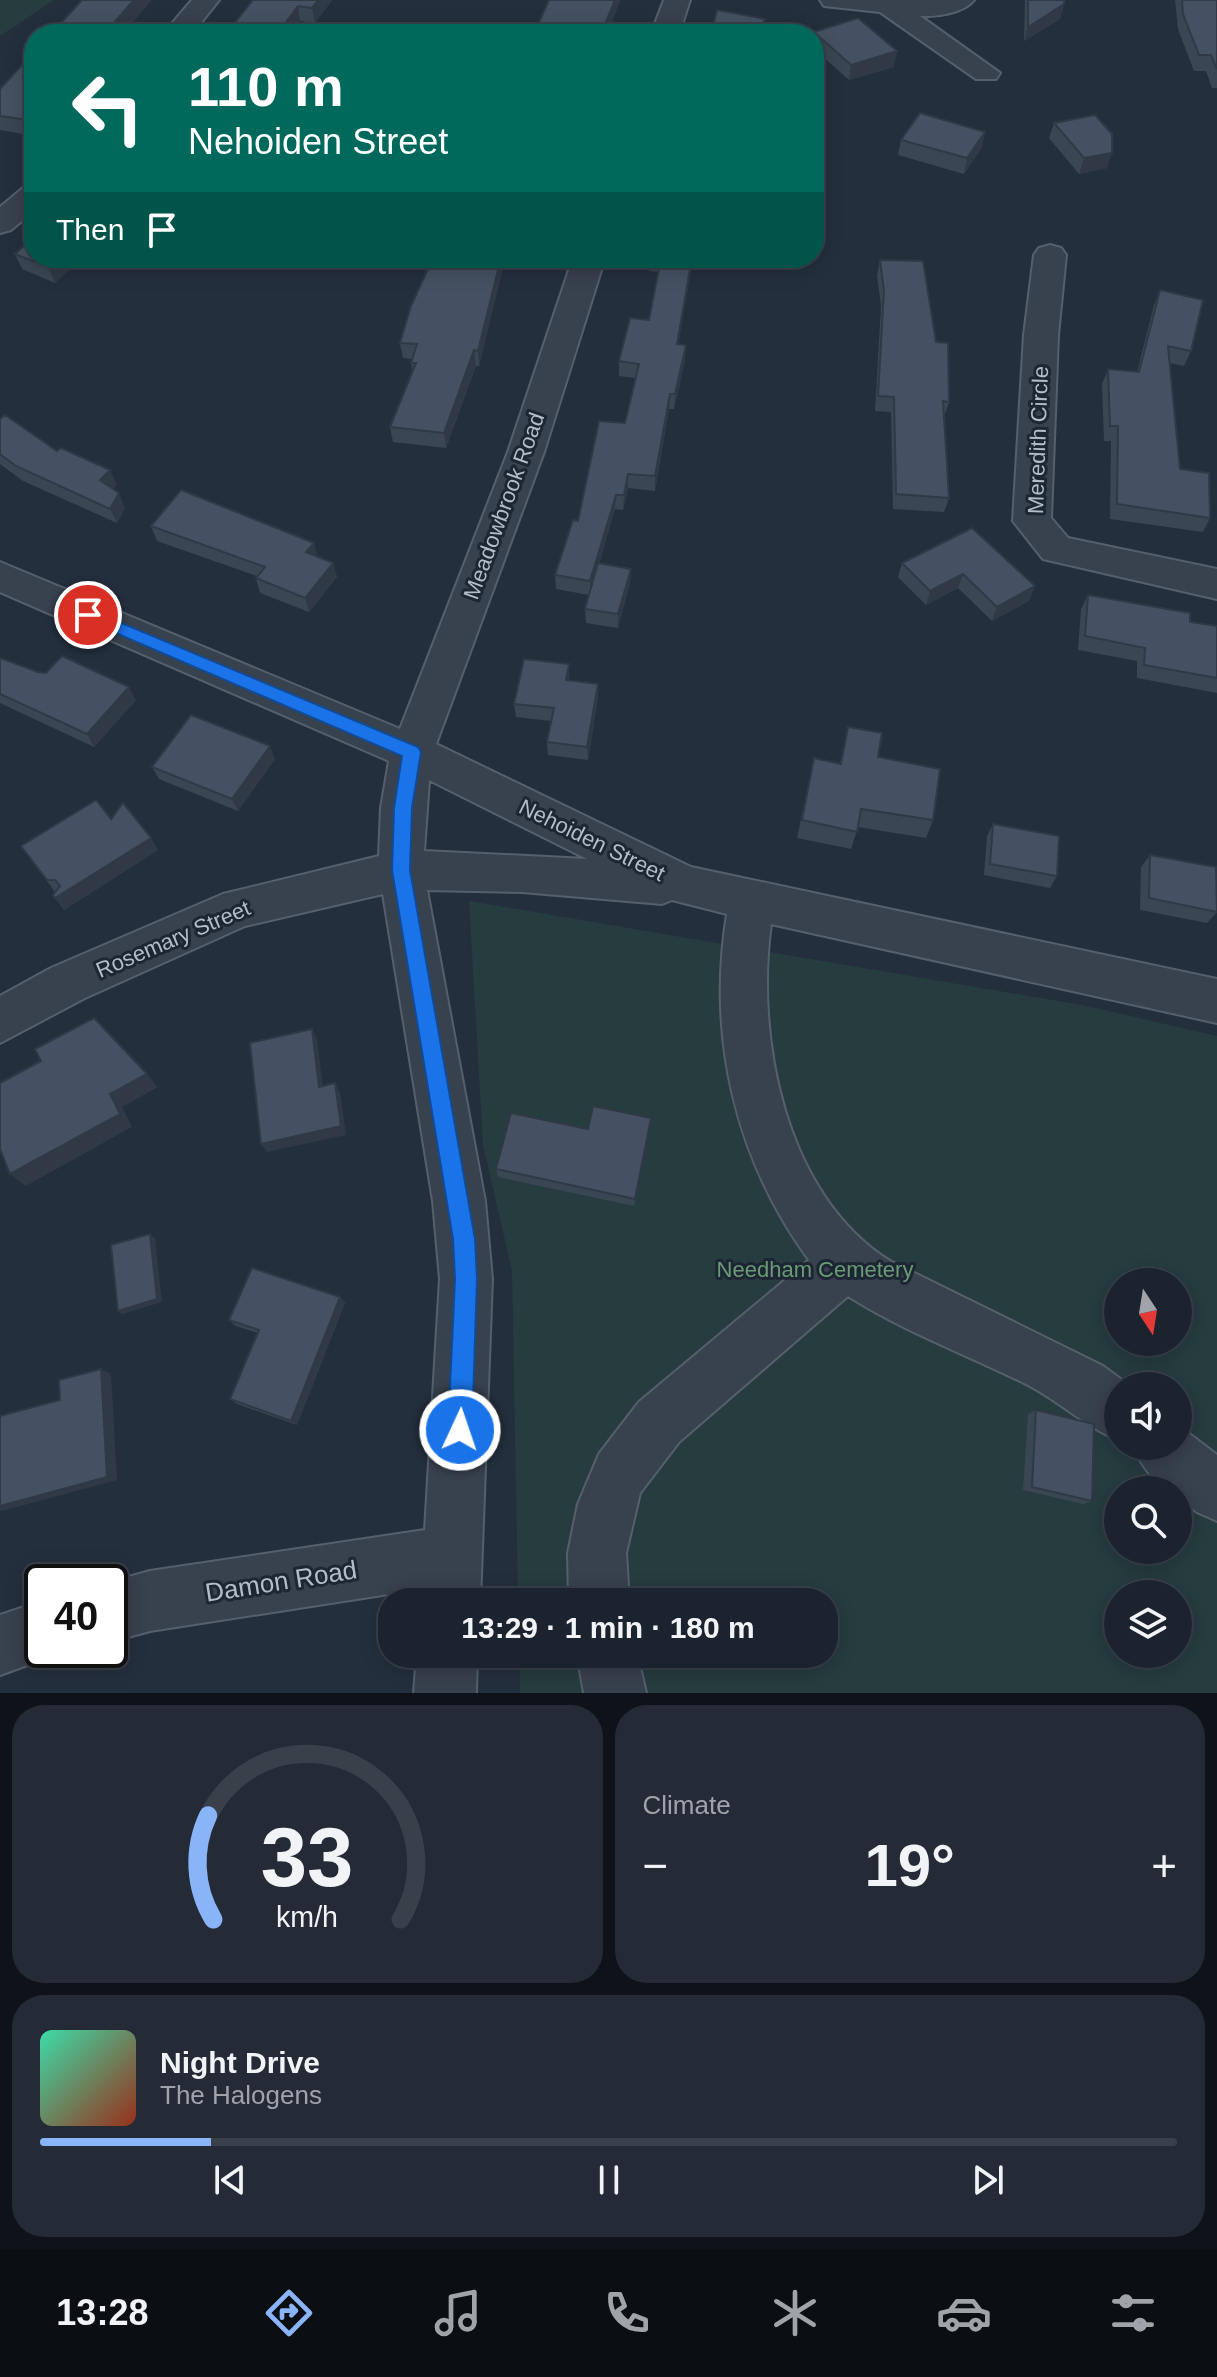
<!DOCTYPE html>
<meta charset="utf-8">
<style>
body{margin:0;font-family:Helvetica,sans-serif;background:#242b36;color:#f1f3f6;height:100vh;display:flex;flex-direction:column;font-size:30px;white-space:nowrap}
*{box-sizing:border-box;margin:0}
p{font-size:26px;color:#a0a4aa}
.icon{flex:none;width:44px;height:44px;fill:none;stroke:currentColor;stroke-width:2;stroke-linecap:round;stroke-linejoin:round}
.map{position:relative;height:1693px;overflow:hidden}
.details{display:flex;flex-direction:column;gap:12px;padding:12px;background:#0f1319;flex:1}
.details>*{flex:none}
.banner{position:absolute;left:24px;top:24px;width:800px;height:244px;border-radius:32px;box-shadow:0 4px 20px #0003,0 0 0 2px #39404a;background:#00695c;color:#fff;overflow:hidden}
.needle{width:52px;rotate:168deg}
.buttons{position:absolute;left:1104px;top:1268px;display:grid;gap:16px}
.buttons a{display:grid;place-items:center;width:88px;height:88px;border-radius:50%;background:#1b232e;box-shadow:0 4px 20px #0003,0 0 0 2px #39404a;font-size:40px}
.speed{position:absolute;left:24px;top:1564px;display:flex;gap:16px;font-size:40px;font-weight:700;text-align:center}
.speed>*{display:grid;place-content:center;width:104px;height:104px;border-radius:50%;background:#1b232e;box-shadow:0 4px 20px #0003,0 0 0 2px #39404a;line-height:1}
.speed .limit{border:4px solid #111;border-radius:12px;background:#fff;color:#111}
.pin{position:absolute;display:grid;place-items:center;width:68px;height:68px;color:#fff;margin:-34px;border:4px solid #fff;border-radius:50%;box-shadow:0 2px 8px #0007}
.me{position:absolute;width:88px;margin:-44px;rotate:3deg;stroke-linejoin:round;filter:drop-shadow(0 0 6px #0008)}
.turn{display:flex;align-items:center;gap:28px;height:168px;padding:0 32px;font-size:36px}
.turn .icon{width:104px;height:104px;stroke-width:2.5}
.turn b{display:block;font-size:56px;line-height:68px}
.then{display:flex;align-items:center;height:76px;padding:0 32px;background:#0003;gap:16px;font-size:30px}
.big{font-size:60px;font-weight:700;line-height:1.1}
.details .tile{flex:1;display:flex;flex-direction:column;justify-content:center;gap:12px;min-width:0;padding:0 28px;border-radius:32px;background:#242b36}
.details .dial{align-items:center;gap:0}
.dial svg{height:208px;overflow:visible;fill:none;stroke:#39404a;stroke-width:7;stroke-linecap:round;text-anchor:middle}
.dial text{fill:#f1f3f6;stroke:none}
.song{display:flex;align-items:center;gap:24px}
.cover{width:96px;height:96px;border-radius:12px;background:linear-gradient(135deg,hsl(160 70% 55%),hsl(10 70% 35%))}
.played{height:8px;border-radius:4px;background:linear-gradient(90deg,#8ab4f8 15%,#39404a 15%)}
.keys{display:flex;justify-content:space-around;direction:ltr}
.heat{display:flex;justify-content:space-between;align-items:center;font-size:44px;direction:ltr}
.details .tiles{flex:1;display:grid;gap:12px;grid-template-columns:1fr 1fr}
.tile:last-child{grid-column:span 2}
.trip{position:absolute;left:378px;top:1588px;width:460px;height:80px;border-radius:32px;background:#1b232e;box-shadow:0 4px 20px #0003,0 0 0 2px #39404a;font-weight:700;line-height:80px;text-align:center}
.tab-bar{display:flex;height:128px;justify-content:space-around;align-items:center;background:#0b0e12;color:#a0a4aa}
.tab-bar .icon{width:56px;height:56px}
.tab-bar .current{color:#8ab4f8}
.tab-bar b{font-size:36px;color:#f1f3f6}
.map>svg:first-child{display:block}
</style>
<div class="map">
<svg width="1217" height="1693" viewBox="0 0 1217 1693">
<rect width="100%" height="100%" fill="#242f3e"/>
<path fill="#263c3f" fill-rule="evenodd" d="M0,0H54L0,36Z
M469,901L1082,1005L1217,1036V1693H520V1654H824V1602H518L512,1271L483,1145ZM1118,1282H1178V1342H1118ZM1118,1386H1178V1446H1118ZM1118,1490H1178V1550H1118ZM1118,1594H1178V1654H1118Z"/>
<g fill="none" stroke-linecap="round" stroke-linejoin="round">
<defs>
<path id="minor" d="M192,0H219L192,34H163Z
M664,0H690L679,34H651Z
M820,0H974C964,13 936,17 920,16L1000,73L996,79H976L880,12L824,6Z
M34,186V211L11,230L0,233V207L23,188Z
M1050,245L1061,248L1066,255L1058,335L1051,518L1068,538L1217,569V599L1043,559L1013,521L1024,335L1034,255L1039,248Z
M573,258H605L544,452L436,744L691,867L1217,979V1023L771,924C755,1038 785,1195 890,1261L1103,1366L1130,1386H1118V1440C1084,1426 1057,1399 1024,1383C965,1354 903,1331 848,1296L679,1442L640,1493L626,1553L629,1602H569L568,1553L578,1504L599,1454L639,1402L809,1260C735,1159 707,1036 727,914L672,900L662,904L522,892L427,890L485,1201L492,1279L480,1602H420L421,1589L150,1631L110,1642V1582L150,1571L425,1530L440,1279L433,1201L383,894L245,926L85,998L0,1043V996L51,968L223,894L379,856L381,808L389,761L0,592V562L400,729L508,452ZM429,780L587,859L424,851Z
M1178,1425L1217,1455V1521L1197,1512L1178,1497V1490C1157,1490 1140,1463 1133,1446H1178Z
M42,1601V1650L63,1652L0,1675V1615Z
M417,1654H477L476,1693H414Z
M577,1654H637L646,1693H584Z"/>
</defs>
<use href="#minor" stroke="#565f6c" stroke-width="4"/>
<use href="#minor" fill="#38414e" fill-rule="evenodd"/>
</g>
<path fill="#3b4654" d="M253,0H332L315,23L300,21Z
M1025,0H1064V4L1060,19L1024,41Z
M1175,0H1217V88H1212L1206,71H1194L1178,29Z
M814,32L894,67L849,80L814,49Z
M34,52V136L0,130V89Z
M1054,123L1107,168L1079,174L1049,138Z
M901,140L982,147L964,174L898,155Z
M15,254L82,258L55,283L22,269Z
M433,258H501L502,271L479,366H476L446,448L393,442L390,427L413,372L411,363L412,359L403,358L400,343Z
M650,258H693L678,344L685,361L674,409H669L655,491L628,488L623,510L615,509L599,564L630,583L618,628L586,623L585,609L589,595L556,589L555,575L578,521L625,423L635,378L619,376V361L649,320L659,272L649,271Z
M880,260L936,342L949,402L944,417L949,498L944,512L893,509L891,412L875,411L881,306L877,276Z
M1160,290L1191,351L1184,366L1170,363L1180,469L1210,518L1203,532L1110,519L1111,441H1104L1102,384L1108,369L1137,372L1154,305Z
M0,419L117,485L112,489L125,508L117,523L23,481L0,464Z
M151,526L314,543L317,556L333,563L337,577L309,612L260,593L256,578L257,576L157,541Z
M902,563L1035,586L1029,601L992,621L958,588L926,605L898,577Z
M1088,595L1190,622L1217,626V693L1137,678V661L1078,650L1081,609Z
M0,658L38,672L136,700L94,747L0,703Z
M569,677V681L598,684V697L588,760L548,755L547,742L551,721L516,717L514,704Z
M848,727L878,757L933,820L926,838L858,827L851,849L797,838L814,758L840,763Z
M275,759L238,811L159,779L152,767Z
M111,819L158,850L64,910L53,895L55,892L21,846Z
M993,824L1057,876L1050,888L984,875L987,836Z
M1150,855L1217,912L1207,923L1140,910L1141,867Z
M651,1118L634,1206L498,1177L496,1169L588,1129Z
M340,1297L345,1303L297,1425L237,1404L230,1399L258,1333L236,1326L229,1320Z
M1036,1410L1092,1501L1083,1504L1023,1490L1028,1414Z"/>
<path fill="#303945" d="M134,0H152L123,34H104Z
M318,0H332L315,23L312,8Z
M615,0H621L607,34H601Z
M1064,4L1060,19L1024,41L1028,27Z
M298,6L300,21L291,34H277Z
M765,19L764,34H756Z
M897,51L894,67L849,80L851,65Z
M34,113V136L28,120Z
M985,132L982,147L964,174L967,158Z
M1112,153L1107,168L1079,174L1084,158Z
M59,258H82L55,283L48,267Z
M501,258L502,271L479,366L478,351Z
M692,258H693L676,359L677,344Z
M686,345L685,361L674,409L675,394Z
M474,350L476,366L446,448L444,433Z
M670,394L669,409L655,491V476Z
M110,470L117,485L106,495L100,480Z
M628,474V488L623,510L624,495Z
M119,493L125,508L117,523L110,509Z
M616,495L615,509L590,595V581Z
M314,543L318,558L306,552Z
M333,563L337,577L309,612L305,598Z
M631,569L630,583L618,628V614Z
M963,574L958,588L926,605L930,591Z
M1035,586L1029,601L992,621L997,607Z
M569,664V677L566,694V680Z
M598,684V697L588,760L587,747Z
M129,687L136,700L94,747L87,734Z
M270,746L275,759L238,811L232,799Z
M151,838L158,850L64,910L55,898Z
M312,1029L317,1039L324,1096L319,1087Z
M147,1074L158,1087L122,1107L132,1127L26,1186L10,1174L110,1094Z
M335,1083L340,1092L346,1135L267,1152L261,1144Z
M651,1118V1127L634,1206L635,1199Z
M150,1234L155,1238L162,1302L122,1314L118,1311Z
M340,1297L345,1303L297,1425L291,1421Z
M101,1369L111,1374L117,1480L2,1511L0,1510V1506Z"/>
<path fill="#455162" stroke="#303945" stroke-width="2" d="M82,0H134L104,34H51Z
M253,0H318L312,8L298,6L277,34H226Z
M549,0H615L601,34H534Z
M1028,0H1064V4L1028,27Z
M1182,0H1217V69L1211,55H1199L1183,14Z
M717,10L765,19L756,34H711Z
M858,18L897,51L851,65L814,32Z
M34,52V113L28,120L0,116V89Z
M920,113L985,132L967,158L901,140Z
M1095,115L1112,134V153L1084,158L1054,123Z
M34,237V258H59L48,267L15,254Z
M433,258H501L478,351L474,350L444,433L390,427L416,363H411L417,344L400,343L411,306Z
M661,258H692L677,344L686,345L675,394H670L655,476L628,474L624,495H616L590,581L555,575L573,520L578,521L599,421L625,423L639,364L619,361L630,318L649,320Z
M880,260L923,261L936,342L948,343L949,402L943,401L949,498L896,494L894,397L878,396L884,290Z
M1160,290L1203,300L1191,351L1168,346L1180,469L1209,473L1210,518L1117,504L1118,426H1110L1108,369L1139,372Z
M5,415L57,451L61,448L110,470L100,480L119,493L110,509L16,466L0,454V419Z
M181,490L314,543L306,552L333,563L305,598L256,578L265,567L151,526Z
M972,528L1035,586L997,607L963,574L930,591L902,563Z
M598,563L631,569L618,614L585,609Z
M1088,595L1190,613V622L1217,626V678L1144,665L1145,648L1085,636Z
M62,656L129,687L87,734L0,694V658L38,672L46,673Z
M524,659L569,664L566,680L598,684L587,747L547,742L554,708L514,704Z
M191,715L270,746L232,799L152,767Z
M848,727L882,733L878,757L940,769L933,820L861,809L857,832L802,820L814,758L841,764Z
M96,800L111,819L123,803L151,838L55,898L53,895L60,886L55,880H47L21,846Z
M993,824L1059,836L1057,876L990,864Z
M1150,855L1216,867L1217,912L1149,898Z
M94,1018L147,1074L110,1094L120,1114L10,1174L0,1149V1083L41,1061L35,1049Z
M312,1029L319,1087L335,1083L341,1126L261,1144L250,1043Z
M593,1106L651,1118L635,1199L496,1169L511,1113L588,1129Z
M150,1234L157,1299L118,1311L111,1245Z
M252,1268L340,1297L291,1421L230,1399L259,1330L229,1320Z
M101,1369L107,1477L0,1506V1416L60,1400L59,1380Z
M1036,1410L1094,1424L1092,1501L1032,1487Z"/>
<path fill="#1a73e8" stroke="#114b97" stroke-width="2" d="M88,609L418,747L421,752L412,808L410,870L475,1239L477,1279L472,1430L468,1438L460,1441L452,1438L448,1430L455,1279L453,1239L392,870L394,808L402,756L83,619L80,615Z"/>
<g text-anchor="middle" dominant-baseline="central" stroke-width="6" stroke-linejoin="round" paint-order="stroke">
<g font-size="22" fill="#b4bcc9" stroke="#1d2633">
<text transform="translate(1038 440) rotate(-88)">Meredith Circle</text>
<text transform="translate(504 506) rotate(-70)">Meadowbrook Road</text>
<text transform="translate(592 840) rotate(26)">Nehoiden Street</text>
<text transform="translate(173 939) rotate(-23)">Rosemary Street</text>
</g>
<g font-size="22" fill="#6b9a76" stroke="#1d2633">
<text x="815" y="1269">Needham Cemetery</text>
</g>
<g font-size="26" fill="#b4bcc9" stroke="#1d2633">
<text transform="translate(281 1581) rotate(-9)">Damon Road</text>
</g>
</g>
</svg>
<div class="buttons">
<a><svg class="needle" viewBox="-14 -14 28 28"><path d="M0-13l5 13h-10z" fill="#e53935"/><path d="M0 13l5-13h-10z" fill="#a0a4aa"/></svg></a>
<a><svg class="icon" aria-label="sound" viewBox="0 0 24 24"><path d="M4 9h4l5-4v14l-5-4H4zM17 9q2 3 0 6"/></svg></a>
<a><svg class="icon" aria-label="search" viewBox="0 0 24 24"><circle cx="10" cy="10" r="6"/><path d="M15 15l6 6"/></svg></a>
<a><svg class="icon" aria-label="layers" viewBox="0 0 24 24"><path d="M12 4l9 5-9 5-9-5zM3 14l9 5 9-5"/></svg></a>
</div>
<div class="speed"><div class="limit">40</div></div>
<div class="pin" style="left:88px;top:615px;background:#d93025"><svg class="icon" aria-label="arrive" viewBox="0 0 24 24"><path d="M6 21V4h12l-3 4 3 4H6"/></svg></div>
<svg class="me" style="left:460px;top:1430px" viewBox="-20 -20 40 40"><circle r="17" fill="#1a73e8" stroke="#fff" stroke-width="3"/><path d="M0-11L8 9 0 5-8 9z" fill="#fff"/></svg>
<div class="trip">13:29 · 1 min · 180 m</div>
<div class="banner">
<div class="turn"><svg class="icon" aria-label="left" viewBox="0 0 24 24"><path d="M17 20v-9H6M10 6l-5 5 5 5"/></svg><div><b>110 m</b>Nehoiden Street</div></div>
<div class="then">Then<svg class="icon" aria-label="arrive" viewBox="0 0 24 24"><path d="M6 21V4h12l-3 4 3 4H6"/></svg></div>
</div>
</div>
<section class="details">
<div class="tiles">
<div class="tile dial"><svg viewBox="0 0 100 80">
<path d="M14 69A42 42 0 1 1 86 69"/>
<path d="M14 69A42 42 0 0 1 12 29" stroke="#8ab4f8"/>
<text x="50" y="56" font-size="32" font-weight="700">33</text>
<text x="50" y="72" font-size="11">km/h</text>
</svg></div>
<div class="tile"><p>Climate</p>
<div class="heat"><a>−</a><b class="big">19°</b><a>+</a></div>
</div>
<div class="tile">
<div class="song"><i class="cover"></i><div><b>Night Drive</b><p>The Halogens</p></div></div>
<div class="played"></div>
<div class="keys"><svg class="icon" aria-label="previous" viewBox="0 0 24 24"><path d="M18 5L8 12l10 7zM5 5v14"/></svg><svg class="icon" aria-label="pause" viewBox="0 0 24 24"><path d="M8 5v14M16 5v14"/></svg><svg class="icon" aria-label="next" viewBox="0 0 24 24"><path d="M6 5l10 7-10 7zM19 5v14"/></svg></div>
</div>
</div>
</section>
<nav class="tab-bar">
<b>13:28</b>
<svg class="icon current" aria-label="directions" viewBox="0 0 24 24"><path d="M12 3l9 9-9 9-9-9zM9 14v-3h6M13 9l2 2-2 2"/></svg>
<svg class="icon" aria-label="music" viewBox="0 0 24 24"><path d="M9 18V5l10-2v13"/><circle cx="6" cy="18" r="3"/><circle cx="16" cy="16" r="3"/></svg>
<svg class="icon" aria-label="phone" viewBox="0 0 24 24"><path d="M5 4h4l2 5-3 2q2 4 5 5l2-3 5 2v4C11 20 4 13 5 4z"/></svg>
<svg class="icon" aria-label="climate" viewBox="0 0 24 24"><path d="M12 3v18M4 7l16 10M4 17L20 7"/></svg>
<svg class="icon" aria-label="car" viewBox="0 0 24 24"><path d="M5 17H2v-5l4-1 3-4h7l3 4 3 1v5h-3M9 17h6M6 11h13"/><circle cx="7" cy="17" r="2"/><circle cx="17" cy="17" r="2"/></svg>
<svg class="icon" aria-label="filters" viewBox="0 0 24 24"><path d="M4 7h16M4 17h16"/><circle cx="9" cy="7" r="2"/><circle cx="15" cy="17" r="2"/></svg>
</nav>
